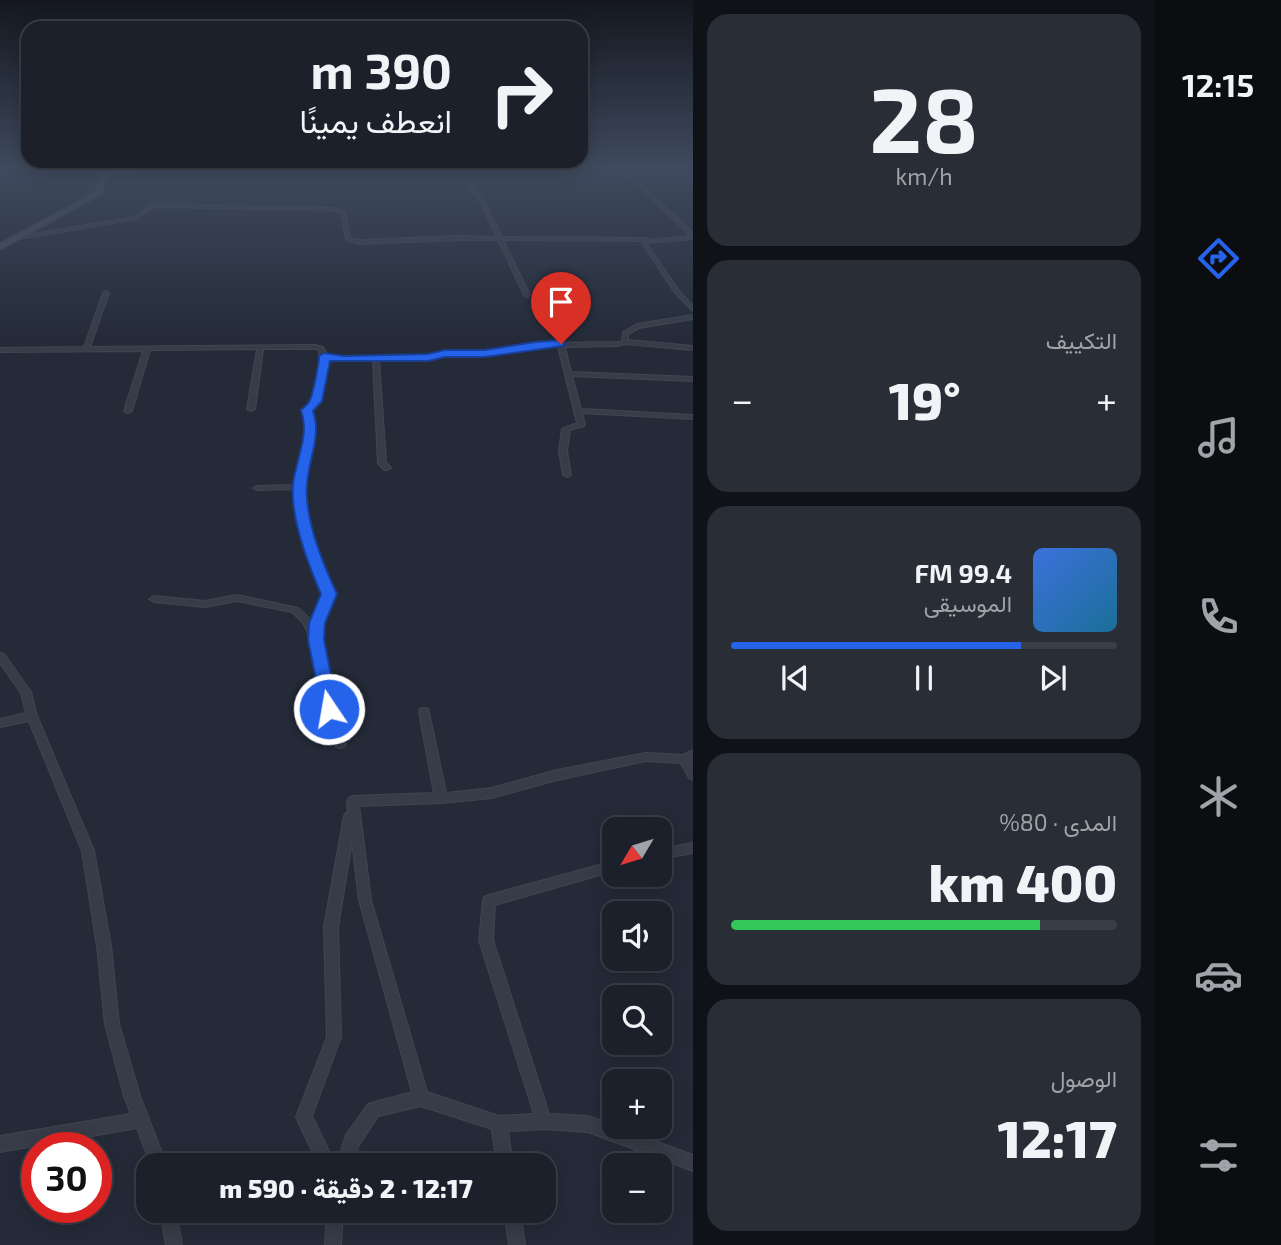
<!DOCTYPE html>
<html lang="ar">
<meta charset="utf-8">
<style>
body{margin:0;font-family:"Exo 2",Vazirmatn,sans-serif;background:#282d36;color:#f1f3f6;direction:rtl;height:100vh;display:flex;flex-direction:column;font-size:26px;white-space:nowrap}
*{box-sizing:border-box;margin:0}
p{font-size:23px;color:#a0a3a8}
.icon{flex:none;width:38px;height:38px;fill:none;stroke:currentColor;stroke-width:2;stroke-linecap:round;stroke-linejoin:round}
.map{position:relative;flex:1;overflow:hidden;direction:ltr}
.details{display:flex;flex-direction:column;gap:14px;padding:14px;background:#0f1217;width:462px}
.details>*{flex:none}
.guide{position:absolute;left:21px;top:21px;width:567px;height:147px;border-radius:21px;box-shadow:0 4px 18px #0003,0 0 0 2px #393e47;direction:rtl;background:#1b202a;color:#f1f3f6;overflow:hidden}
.needle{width:46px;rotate:232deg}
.buttons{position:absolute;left:602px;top:817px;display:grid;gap:14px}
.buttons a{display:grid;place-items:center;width:70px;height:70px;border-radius:14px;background:#1b202a;box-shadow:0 4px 18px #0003,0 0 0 2px #393e47;font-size:35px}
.speed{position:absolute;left:21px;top:1132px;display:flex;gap:14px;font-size:35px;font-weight:700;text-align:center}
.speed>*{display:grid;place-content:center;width:91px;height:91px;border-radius:50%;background:#1b202a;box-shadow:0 4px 18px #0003,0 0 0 2px #393e47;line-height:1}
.speed .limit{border:10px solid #d22;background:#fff;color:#111}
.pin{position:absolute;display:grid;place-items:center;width:60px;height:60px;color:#fff;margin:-72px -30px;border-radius:50% 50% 50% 0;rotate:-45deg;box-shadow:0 0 7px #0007}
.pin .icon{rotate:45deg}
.me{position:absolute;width:77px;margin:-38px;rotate:348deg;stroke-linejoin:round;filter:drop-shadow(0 0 5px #0008)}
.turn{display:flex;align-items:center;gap:24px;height:147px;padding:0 21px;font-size:32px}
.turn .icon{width:91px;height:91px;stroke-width:2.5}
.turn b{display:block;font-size:49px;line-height:60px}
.big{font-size:52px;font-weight:800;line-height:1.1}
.details .widget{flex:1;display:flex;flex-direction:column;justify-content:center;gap:10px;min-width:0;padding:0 24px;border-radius:21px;background:#282d36}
.details .dial{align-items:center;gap:0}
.dial b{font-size:91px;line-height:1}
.song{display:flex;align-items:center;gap:21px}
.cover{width:84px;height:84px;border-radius:10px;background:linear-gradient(135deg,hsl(220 70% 55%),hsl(200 70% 35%))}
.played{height:7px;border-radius:4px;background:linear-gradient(90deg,#2563eb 75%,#393e47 75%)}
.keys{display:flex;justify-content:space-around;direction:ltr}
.heat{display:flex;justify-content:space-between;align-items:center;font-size:38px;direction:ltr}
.charge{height:10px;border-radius:5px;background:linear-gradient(90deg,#34c759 80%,#393e47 0)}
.trip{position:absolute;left:136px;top:1153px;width:420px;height:70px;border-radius:21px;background:#1b202a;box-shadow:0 4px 18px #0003,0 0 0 2px #393e47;font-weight:800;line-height:70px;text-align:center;direction:rtl}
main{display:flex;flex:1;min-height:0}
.menu{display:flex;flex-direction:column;width:126px;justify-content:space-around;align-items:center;background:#0b0d11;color:#a0a3a8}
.menu .icon{width:49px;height:49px}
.menu .selected{color:#2563eb}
.menu b{font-size:32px;color:#f1f3f6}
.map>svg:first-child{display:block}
</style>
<main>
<nav class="menu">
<b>12:15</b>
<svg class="icon selected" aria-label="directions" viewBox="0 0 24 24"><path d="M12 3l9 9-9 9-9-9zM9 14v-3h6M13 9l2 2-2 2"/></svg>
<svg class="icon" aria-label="music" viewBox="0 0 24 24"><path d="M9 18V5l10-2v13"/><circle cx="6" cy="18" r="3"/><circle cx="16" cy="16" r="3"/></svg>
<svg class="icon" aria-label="phone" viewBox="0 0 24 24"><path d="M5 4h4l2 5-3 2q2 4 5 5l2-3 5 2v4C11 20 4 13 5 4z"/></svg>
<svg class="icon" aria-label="climate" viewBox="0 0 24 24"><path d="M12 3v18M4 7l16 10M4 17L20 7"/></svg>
<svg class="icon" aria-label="car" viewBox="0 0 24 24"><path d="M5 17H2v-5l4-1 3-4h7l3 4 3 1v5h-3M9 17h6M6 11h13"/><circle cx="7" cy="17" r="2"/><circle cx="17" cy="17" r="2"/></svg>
<svg class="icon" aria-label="filters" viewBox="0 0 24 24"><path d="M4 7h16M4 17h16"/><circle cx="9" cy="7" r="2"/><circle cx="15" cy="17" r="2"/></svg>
</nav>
<section class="details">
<div class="widget dial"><b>28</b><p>km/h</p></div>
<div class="widget"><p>التكييف</p>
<div class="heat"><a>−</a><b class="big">19°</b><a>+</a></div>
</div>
<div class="widget">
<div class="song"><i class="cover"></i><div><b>99.4 FM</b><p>الموسيقى</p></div></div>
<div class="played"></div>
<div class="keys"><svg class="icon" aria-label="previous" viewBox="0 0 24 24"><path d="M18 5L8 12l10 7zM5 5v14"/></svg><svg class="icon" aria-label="pause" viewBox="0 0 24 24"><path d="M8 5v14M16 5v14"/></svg><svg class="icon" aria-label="next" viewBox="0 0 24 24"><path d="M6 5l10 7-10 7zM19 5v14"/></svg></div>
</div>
<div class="widget"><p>المدى · 80%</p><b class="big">400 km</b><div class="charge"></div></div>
<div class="widget"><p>الوصول</p><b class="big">12:17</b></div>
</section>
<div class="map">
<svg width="693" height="1245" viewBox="0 0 693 1245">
<rect width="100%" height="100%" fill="#242a38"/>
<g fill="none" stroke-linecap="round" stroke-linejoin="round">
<defs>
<path id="street" d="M157,167H171L104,174L102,173Z
M619,167H623L693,232V239L646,243L679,291L693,306V311L675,293L641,241L503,240L530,295L527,297L524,295L498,240H458L359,244L346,240L341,213L333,210L153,207L136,219L19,239L16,237L135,217L150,205L164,204L333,208L345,211L350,238L359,240L458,236L497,237L482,205L465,180L467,179L486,205L502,237L646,238L649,240L691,236Z
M106,291L109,293L90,347L315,345L323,347L327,354L344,357L428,356L445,351L485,352L535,343L618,342L622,341L623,332L637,324L693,315V319L639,328L628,334V340L693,346V350L625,344L618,346L565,347L571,372L693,377V381L572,376L581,409L693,415V419L582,413L585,424L584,426L570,430L567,451L571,475L567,477L563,475L559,451L562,429L577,423L558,347H535L485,356L445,355L428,360L379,361L386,462L391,468L387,470H384L378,463L373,361H344L327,358L321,399L318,405L311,410L315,421L304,487L313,550L334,594C330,604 324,614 322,625C315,662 334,709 346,744L344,747L340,748L336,747L334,744L317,685L312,653L311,639L303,623L292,612L237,601L205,607L154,602L149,599L154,596L205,601L237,595L298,608L310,619L313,623L324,594L305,550L296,489L257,490L253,488L257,486L296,485L307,421L303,410C306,407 310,405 312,402C319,392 322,360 318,349H263L255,409L251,411L247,409L257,349L150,350L132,411L128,413L124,411L143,351L0,352V348L84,347L103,293Z
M0,653L4,654L31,692L37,716L94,851L111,946L119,1024L140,1096L167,1166H151L137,1128L0,1152V1136L131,1114L124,1096L105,1024L97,946L82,851L29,721L0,727V719L26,713L21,693L0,663Z
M424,708L428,709L429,712L446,793L492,788L557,770L646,753L683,755L693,750V759L691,761L693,765V780L689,778L681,763L646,761L557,780L492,798L441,803L359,806L371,900L427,1092L499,1116L534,1114L479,940L483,901L484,897L489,895L614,861V871L495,905L493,940L549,1114L588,1116L693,1155V1171L588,1132L544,1129L508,1131L513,1166H497L492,1129L421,1106L378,1116L359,1145L352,1166H336L346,1135L368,1104L412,1092L359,900L352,841L338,927L341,1037L312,1116L336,1166H319L296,1117L327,1037L324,927L344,816L346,813L348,812L347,801L349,798L353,796L434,793L419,712L420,709Z
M693,843V853L660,859V849Z
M160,1211H176L182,1245H166Z
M327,1211H343L341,1245H325Z
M504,1211H520L525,1245H509Z"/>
<path id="secondary" d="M102,167H108L101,194L0,249V244L96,192Z"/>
</defs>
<use href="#street" stroke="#404651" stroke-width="2"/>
<use href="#secondary" stroke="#404651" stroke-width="3"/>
<use href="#street" fill="#373c48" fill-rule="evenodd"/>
<use href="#secondary" fill="#464b5b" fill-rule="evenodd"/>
</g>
<linearGradient id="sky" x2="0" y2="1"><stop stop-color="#14171f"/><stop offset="0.49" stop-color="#3f4a5e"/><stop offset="1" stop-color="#3f4a5e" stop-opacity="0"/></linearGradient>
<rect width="693" height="341" fill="url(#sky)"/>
<path fill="#2563eb" stroke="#184099" stroke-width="2" d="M561,340L564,341V346L485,357H445L428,361H330L322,401L313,411C322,436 308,460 307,485C304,519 323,564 337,594L325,623L324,640L338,709L335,714H323L308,640L309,623L321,594C308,564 290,517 293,484C296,459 310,435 301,410C304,407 307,405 309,402C313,396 319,363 319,356L324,353L344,356L428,354L445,350H485L535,342Z"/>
</svg>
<div class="buttons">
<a><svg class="needle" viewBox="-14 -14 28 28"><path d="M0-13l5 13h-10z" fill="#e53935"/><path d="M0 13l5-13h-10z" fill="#a0a3a8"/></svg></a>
<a><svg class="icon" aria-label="sound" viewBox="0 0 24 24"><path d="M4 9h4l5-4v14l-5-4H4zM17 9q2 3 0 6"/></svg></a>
<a><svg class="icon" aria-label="search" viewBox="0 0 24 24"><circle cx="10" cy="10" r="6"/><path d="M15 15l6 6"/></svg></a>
<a>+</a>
<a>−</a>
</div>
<div class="speed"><div class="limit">30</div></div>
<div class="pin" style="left:561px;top:344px;background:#d93025"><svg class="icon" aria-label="arrive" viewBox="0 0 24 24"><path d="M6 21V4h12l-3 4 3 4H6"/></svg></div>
<svg class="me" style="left:329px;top:709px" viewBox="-20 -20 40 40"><circle r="17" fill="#2563eb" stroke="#fff" stroke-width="3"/><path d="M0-11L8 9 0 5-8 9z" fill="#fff"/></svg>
<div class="trip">12:17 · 2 دقيقة · 590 m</div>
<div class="guide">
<div class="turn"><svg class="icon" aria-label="right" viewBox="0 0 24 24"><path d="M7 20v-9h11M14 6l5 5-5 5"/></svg><div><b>390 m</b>انعطف يمينًا</div></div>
</div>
</div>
</main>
